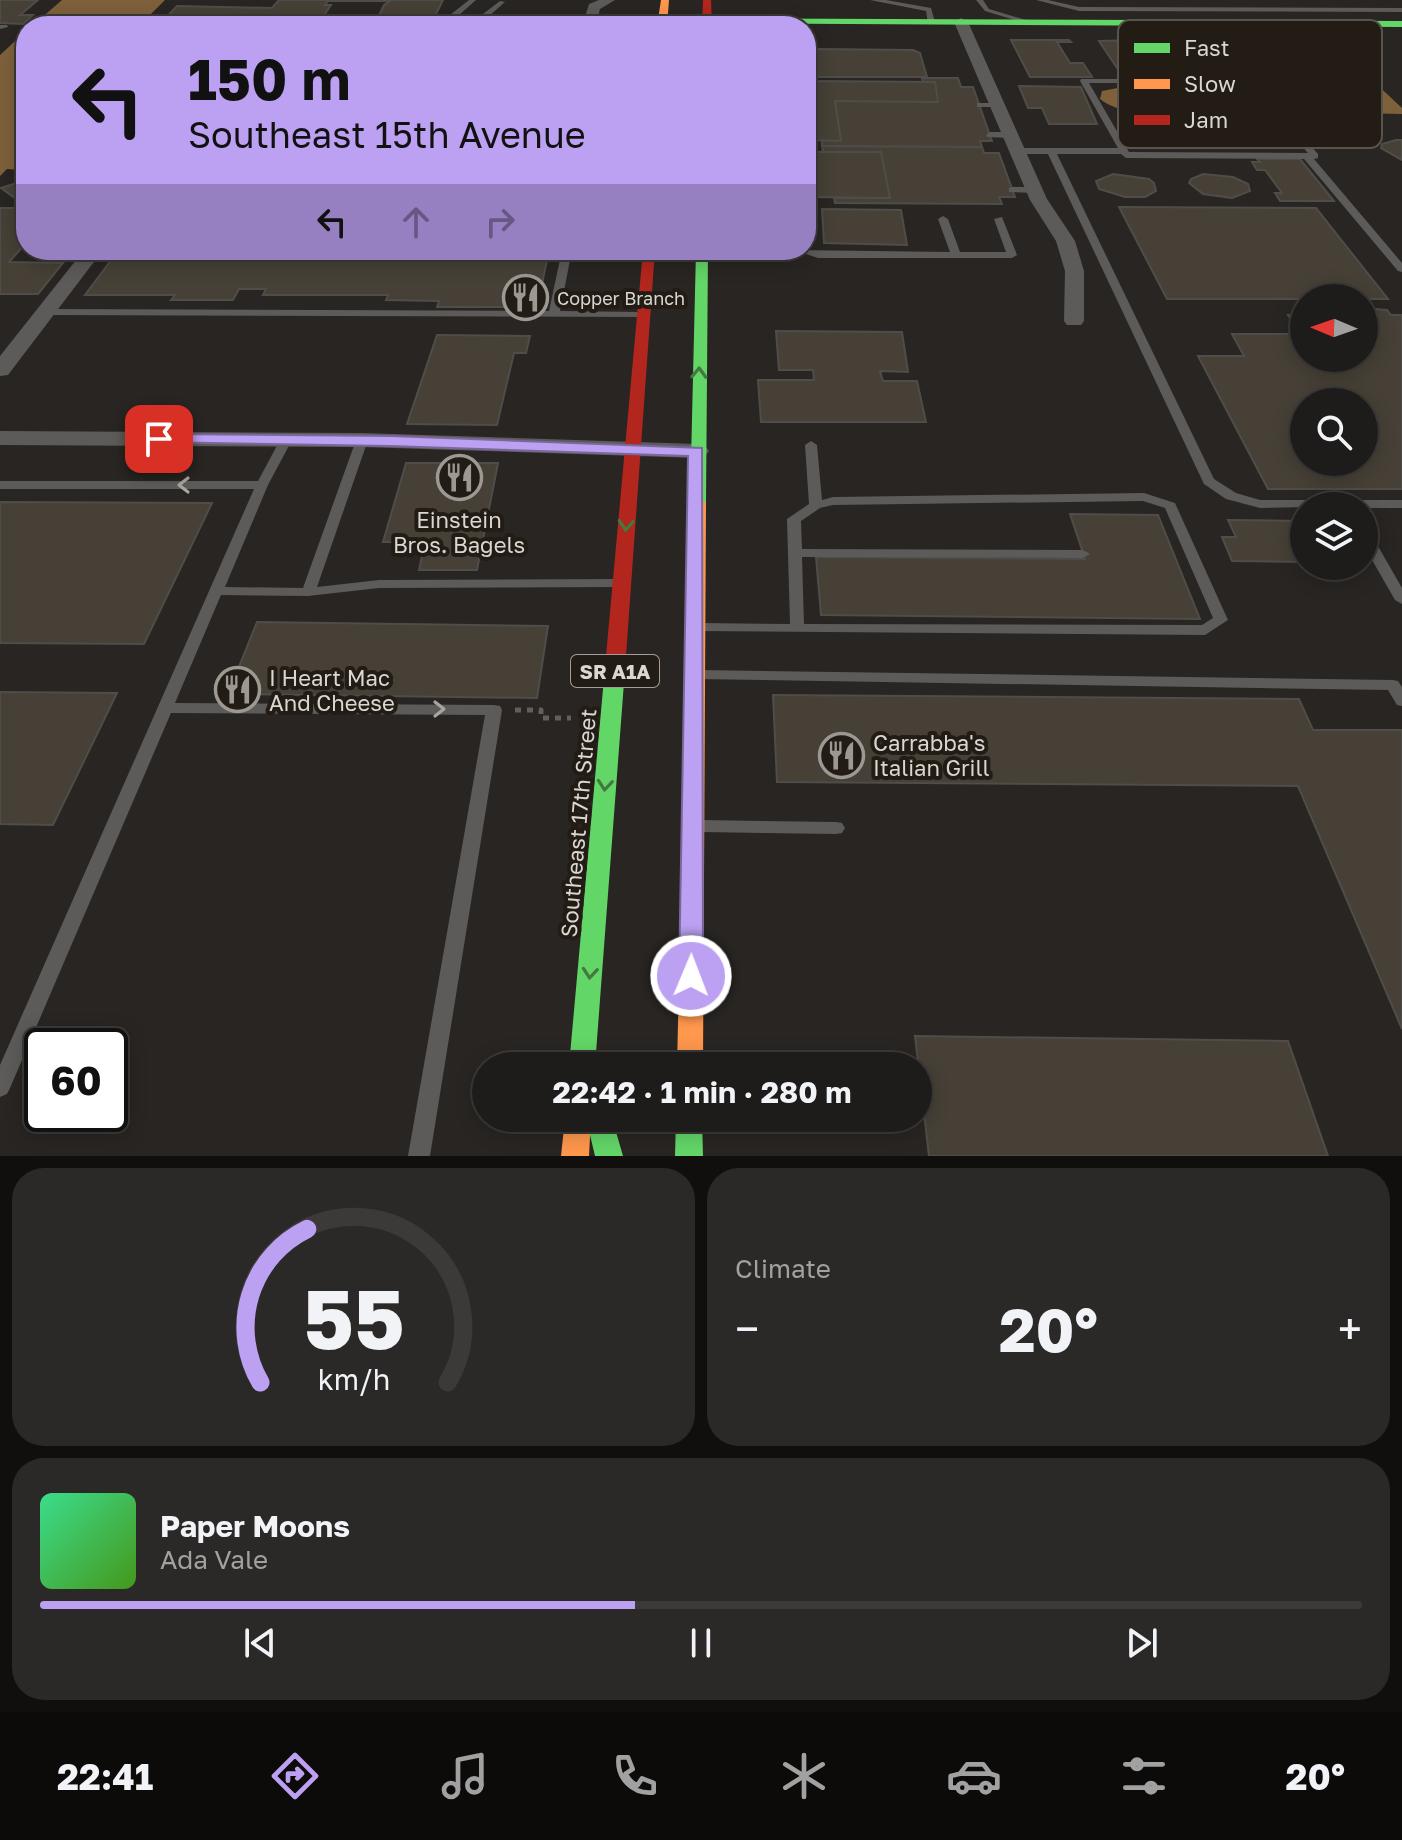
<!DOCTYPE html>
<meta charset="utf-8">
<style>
body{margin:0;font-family:"Golos Text",sans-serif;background:#2b2927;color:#f1f3f6;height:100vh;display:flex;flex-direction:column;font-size:30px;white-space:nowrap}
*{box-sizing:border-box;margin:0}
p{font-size:26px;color:#a1a1a2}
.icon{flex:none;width:44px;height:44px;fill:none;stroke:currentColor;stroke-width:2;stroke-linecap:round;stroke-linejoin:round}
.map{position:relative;height:1156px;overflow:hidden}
.drawer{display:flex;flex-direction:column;gap:12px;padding:12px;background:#100f0e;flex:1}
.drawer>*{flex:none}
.banner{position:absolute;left:16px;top:16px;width:800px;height:244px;border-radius:32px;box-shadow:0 4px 20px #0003,0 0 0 2px #3c3a39;background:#bca0f2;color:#111;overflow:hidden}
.needle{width:52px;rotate:272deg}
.fabs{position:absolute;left:1290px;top:284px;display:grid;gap:16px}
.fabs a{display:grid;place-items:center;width:88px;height:88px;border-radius:50%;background:#1e1c1a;box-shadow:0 4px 20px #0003,0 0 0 2px #3c3a39;font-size:40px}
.speed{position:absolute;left:24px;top:1028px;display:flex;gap:16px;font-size:40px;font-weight:700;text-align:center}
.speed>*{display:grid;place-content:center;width:104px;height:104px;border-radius:50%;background:#1e1c1a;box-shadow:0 4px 20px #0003,0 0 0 2px #3c3a39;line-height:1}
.speed .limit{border:4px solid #111;border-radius:12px;background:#fff;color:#111}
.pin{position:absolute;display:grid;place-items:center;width:68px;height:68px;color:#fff;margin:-34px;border-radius:16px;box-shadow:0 4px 12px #0006}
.me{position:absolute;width:88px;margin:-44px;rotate:1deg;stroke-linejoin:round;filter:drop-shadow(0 0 6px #0008)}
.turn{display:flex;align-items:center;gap:28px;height:168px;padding:0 40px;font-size:36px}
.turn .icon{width:104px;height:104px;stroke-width:2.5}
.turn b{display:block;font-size:56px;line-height:68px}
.lanes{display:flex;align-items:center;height:76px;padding:0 40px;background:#0003;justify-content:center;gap:40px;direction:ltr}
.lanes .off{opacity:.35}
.big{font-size:60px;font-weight:700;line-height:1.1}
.drawer .widget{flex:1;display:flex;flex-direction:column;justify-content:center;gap:12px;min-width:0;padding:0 28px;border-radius:32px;background:#2b2927}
.drawer .dial{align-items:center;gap:0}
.dial svg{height:208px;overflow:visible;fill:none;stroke:#3c3a39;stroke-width:7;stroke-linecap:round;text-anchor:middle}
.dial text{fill:#f1f3f6;stroke:none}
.song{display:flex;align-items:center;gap:24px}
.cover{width:96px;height:96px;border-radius:12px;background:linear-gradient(135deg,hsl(150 70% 55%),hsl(100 70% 35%))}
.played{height:8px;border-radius:4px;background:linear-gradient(90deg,#bca0f2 45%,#3c3a39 45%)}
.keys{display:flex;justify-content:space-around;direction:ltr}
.heat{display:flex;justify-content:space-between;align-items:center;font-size:44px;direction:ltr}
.drawer .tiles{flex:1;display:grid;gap:12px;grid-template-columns:1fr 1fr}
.widget:last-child{grid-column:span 2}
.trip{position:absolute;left:472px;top:1052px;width:460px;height:80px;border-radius:40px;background:#1e1c1a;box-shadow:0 4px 20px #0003,0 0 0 2px #3c3a39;font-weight:700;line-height:80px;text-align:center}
.tabs{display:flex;height:128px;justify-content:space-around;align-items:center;background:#0c0b0a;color:#a1a1a2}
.tabs .icon{width:56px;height:56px}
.tabs .active{color:#bca0f2}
.tabs b{font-size:36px;color:#f1f3f6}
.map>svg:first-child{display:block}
</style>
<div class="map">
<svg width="1402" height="1156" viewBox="0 0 1402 1156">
<rect width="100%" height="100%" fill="#282522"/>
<path fill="#7e613b" d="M62,0H165L139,26H32Z
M26,31V164L21,170L7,169L0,176V55Z
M1259,48H1302L1296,52L1304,57L1322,56L1358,67L1402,108V114L1311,112L1256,50Z
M1128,86L1161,91L1173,99L1174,103C1156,119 1117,113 1100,99L1102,91Z
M1162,120L1192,129L1199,138C1183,157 1141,148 1124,134L1125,126L1139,121Z"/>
<path fill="#464036" stroke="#4f4d4a" stroke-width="2" fill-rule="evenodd" d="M0,0H38L20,15H33L23,24L0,23Z
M279,0H443L430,26H374L384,5L390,1H328L325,5H331L317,26H158L177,6L272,8Z
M1197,39L1205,49H1165L1180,68H1117L1099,41Z
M1011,40H1069L1071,42H1057L1070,63H1083L1092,77H1030Z
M817,49L913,50L920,53L927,77H810L807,52Z
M922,78H958L961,87H973L992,141H980L982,147L822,146V140L841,141L835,101L938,102L935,82H923Z
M806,81L935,82L938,102L835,101L841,141L806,140Z
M1019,86L1081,87L1097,124H1049L1042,108H1028Z
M1396,140H1402V160L1381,148L1382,144Z
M822,146L982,147L984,153H999L1015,197H999L1002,204L835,203L834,198H890L881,152H823Z
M806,152H881L890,198L806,197Z
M1257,159H1300L1334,201H1280L1275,193H1282L1265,170H1257L1252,162H1260Z
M1113,174L1149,179L1154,183L1156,191L1145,197H1125L1099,189L1096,181Z
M1203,174L1233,177L1248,184L1250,191L1232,198L1203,194L1189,183L1191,179Z
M26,180V208H15L20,202L1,188Z
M1119,207L1316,208L1388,299H1167Z
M0,208H26V243L9,262L63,263L38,294H0Z
M822,209L901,210L907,245L824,243Z
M442,250L549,251L537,307H437L439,301L386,300L388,295H263L266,289H239L233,300H171L175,295H85L112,259H143L146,254L293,255L296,251H318L314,259L397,260L399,255H440Z
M1364,308L1387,310L1391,315H1402V489H1268L1198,356H1244L1232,334H1300L1288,315H1304V358H1364ZM1304,402H1364V462H1304Z
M776,331L902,332L908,372L880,371L883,381H917L926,422H761L758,380H814L813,370H779Z
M437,335L530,336L526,353H514L497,425L407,424Z
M406,463H498L477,570H419L425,542H383Z
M0,502L212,503L144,644L0,643Z
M1070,514L1158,515L1200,619L821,615L816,557L1085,559Z
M1228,520L1303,521L1304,562L1232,561L1222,537H1236Z
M257,622L548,626L537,698L228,694Z
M0,692L117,693L53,825L0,824Z
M773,695L1299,699L1313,730H1402V1029L1298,786L777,782Z
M915,1036L1288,1041L1328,1156H929Z"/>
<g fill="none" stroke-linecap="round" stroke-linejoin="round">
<path stroke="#61605e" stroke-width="5" stroke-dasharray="6 6" stroke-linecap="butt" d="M515,710H541V718H571"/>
<path fill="#5c5b59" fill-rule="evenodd" d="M469,0H476L458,16L460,26H452L450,15Z
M870,0H886L931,8L935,22L928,24L926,11Z
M976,0H983L989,9L1029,21L1025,23L985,11Z
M1036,0H1048L1079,7L1402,8V12L1079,11Z
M500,1L505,2L488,17L509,26L489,25L479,17Z
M0,25H7L8,27L0,29Z
M1208,31H1214L1215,39L1318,154V158L1314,159L1402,263V272L1398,271L1304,159L1126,158L1121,154H1057L1214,479L1236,493L1260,500H1402V508H1364V506L1260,508L1226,499L1204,484L1048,154H1018L1014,151L1018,148H1118L1080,81L1081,79H1242L1208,41ZM1089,83H1246L1308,153L1129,152Z
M980,103H998L1002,105L998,107H977V103Z
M990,132H1011L1015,135L1011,138L987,137L986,135Z
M1012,187H1035L1040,190L1035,193L1009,192V188Z
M943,216L948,219L960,252H1006L994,219L1002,217L1017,255L1012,258H818L794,250L950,252L938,219Z
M562,250H572L560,311L642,312L646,313V317L47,315L42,312L47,309L549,311Z
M286,436L292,440L268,485L225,587L303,588L356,440L362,436L368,440L317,587L379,580L618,579L625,583L618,587L379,588L308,596L221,595L175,703L494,705L500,706L502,710L430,1156H408L485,715L171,713L10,1088L7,1094L0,1097V1065L254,489H0V481H258L280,440Z
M811,441L817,445L822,500L833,497L1144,493L1175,503L1228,620L1205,635L694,631L692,628L699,623L790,624L787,519L809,504L805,445ZM1143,501L1165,508L1213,618L1202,625L804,624L802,557L1083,558L1090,554L1083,550L802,549L801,521L820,508L833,505Z
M1364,530L1371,534L1402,588V604L1395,600L1364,546Z
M700,670L1393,680L1398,681L1402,687V706L1397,705L1388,690L695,679L692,675L695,671Z
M701,820L836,822L842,823L845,828L842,833L836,834L701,832L695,831L692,826L695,821Z"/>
<path fill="#5c5b59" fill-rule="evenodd" d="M599,0H615L600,9L598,17H663L670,21L663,25L499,26L506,22L585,17L589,4Z
M961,18L968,22L1047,199L1075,241L1084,271V321L1081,325H1067L1064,321L1065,271L1056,241L1030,200L954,22Z
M84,250H103L8,375L0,376V356Z
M0,431L362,433L697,444L705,446L709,451L705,456L697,458L362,447L0,445Z"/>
<path fill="#63d668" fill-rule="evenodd" d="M663,18L1402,21V27L660,23Z
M696,250H708L706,503L698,508L690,503Z
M616,650L626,656L595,1066H569L606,656Z
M586,1118H612L623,1156H595Z
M676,1118H702L703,1156H675Z"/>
<path fill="#ff974d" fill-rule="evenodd" d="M661,0H669L667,26H657Z
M698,498L706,503L703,1066H677L690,503Z
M565,1118H591L589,1156H561Z"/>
<path fill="#b3261e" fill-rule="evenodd" d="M703,0H711L712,26H702Z
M643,250H655L626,656L616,662L606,656Z"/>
</g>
<defs><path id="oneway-chevron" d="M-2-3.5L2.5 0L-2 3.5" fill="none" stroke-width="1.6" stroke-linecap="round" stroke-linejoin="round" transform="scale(2)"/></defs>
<g stroke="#42793e">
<use href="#oneway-chevron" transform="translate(699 373) rotate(-88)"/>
<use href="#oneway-chevron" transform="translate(626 525) rotate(94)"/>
<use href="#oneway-chevron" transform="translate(605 785) rotate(95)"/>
<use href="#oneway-chevron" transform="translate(590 973) rotate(95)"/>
</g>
<g stroke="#a8a5a1">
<use href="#oneway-chevron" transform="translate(184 485) rotate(-180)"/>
<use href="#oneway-chevron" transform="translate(439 709)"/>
</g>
<path fill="#bca0f2" stroke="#7a689d" stroke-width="2" d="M159,434L391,436L702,448L703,976L700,983L691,986L682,983L679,976L688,456L391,446L153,442V436Z"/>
<defs>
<symbol id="restaurant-ring" viewBox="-11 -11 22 22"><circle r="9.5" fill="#221c15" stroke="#9c9894" stroke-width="1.5"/><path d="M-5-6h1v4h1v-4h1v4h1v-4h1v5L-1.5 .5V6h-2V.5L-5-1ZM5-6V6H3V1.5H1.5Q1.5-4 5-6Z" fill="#9c9894"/></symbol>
</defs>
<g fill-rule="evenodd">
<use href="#restaurant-ring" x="500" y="272" width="51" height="51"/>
<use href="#restaurant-ring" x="434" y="452" width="51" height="51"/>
<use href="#restaurant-ring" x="212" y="664" width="51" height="51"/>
<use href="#restaurant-ring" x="816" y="730" width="51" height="51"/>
</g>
<g text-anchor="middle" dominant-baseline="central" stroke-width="8" stroke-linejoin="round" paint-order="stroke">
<g font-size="18" fill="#dad6d1" stroke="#221c15" text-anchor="start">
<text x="557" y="298">Copper Branch</text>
</g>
<rect fill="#221c15" stroke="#a39e99" stroke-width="2" x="571" y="655" width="88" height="32" rx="6"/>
<g font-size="20" font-weight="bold" fill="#dad6d1">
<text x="615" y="671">SR A1A</text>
</g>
<g font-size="22" fill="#dad6d1" stroke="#221c15" text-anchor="start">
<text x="459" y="519" text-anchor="middle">Einstein<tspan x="459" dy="25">Bros. Bagels</tspan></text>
<text x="269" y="677">I Heart Mac<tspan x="269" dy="25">And Cheese</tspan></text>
<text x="873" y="742">Carrabba's<tspan x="873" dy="25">Italian Grill</tspan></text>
</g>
<g font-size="22" fill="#dad6d1" stroke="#221c15">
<text transform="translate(578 823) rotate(-85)">Southeast 17th Street</text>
</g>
</g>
<rect x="1118" y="20" width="264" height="128" rx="12" fill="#221c15" stroke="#59544d" stroke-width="2"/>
<rect x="1134" y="43" width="36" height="10" fill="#63d668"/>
<rect x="1134" y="79" width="36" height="10" fill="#ff974d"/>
<rect x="1134" y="115" width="36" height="10" fill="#b3261e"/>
<g font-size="22" fill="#dad6d1">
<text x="1184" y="56">Fast</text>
<text x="1184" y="92">Slow</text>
<text x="1184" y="128">Jam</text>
</g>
</svg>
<div class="fabs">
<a><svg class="needle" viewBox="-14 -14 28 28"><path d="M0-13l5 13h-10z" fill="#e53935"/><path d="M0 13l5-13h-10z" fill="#a1a1a2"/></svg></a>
<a><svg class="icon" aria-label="search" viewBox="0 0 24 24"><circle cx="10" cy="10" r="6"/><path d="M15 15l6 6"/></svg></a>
<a><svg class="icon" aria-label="layers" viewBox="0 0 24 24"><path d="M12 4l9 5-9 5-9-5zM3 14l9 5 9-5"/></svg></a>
</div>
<div class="speed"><div class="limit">60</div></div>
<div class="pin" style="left:159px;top:439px;background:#d93025"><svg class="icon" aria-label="arrive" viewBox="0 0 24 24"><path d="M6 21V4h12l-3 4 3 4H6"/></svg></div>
<svg class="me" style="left:691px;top:976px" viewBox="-20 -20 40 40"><circle r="17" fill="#bca0f2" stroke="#fff" stroke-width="3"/><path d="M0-11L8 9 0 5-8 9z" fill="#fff"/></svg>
<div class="trip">22:42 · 1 min · 280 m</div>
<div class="banner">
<div class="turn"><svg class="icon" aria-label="left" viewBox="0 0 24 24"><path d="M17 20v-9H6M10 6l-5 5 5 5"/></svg><div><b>150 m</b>Southeast 15th Avenue</div></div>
<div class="lanes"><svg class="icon" aria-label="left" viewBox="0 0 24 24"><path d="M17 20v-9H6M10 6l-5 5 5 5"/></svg><svg class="icon off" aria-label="ahead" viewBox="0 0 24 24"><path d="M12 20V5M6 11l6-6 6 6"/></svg><svg class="icon off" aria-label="right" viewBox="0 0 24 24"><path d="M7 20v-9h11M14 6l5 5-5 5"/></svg></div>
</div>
</div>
<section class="drawer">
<div class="tiles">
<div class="widget dial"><svg viewBox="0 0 100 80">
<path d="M14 69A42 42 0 1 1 86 69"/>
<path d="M14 69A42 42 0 0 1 32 10" stroke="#bca0f2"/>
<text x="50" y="56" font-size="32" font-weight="700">55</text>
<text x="50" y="72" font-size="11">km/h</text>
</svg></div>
<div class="widget"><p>Climate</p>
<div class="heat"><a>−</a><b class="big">20°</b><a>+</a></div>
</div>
<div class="widget">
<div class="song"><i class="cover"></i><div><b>Paper Moons</b><p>Ada Vale</p></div></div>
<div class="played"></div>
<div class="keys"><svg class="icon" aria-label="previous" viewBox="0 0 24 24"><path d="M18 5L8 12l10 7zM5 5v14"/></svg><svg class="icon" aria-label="pause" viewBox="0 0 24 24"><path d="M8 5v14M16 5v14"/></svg><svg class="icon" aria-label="next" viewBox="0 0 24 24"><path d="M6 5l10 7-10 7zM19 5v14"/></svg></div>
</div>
</div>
</section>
<nav class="tabs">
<b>22:41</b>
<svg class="icon active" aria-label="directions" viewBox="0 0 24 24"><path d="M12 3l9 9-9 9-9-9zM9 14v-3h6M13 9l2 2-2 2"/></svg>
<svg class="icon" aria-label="music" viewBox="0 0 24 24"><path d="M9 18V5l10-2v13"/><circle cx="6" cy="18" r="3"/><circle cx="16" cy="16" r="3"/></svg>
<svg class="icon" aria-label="phone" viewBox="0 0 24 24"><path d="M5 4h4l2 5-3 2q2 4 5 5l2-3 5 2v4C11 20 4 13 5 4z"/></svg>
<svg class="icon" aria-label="climate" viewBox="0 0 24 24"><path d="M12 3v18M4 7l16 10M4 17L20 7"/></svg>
<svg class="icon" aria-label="car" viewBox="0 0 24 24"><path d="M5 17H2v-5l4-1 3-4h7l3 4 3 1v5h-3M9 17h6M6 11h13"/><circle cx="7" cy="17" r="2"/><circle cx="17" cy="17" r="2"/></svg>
<svg class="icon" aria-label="filters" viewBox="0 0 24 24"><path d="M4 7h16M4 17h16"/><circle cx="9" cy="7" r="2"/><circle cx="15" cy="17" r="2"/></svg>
<b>20°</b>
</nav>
